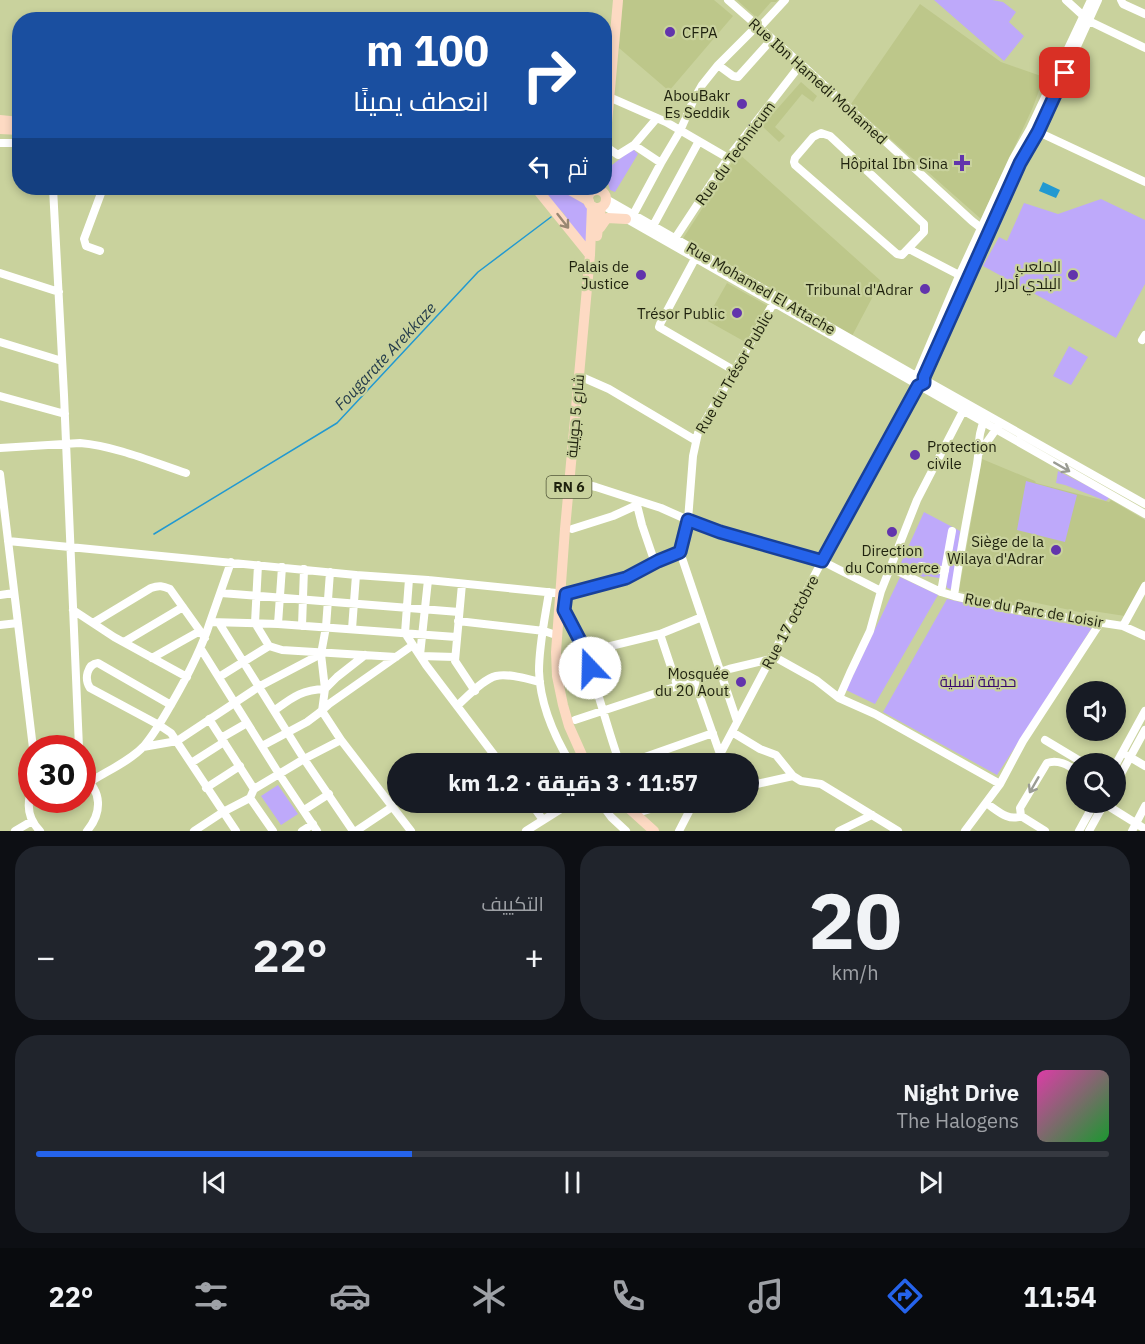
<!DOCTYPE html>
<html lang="ar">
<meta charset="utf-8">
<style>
body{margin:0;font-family:"IBM Plex Sans",Cairo,sans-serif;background:#20242c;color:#f1f3f6;direction:rtl;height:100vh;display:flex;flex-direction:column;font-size:22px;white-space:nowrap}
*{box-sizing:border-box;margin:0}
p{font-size:20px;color:#9ea1a6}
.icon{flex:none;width:33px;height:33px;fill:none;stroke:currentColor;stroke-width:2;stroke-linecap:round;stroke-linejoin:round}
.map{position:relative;height:831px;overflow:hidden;direction:ltr}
.panel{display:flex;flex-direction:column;gap:15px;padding:15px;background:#0d0f14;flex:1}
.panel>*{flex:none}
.banner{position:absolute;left:12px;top:12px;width:600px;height:183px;border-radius:24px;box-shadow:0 3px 9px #0003;direction:rtl;background:#1a4fa0;color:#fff;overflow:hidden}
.fabs{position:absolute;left:1066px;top:681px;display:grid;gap:12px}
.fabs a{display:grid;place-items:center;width:60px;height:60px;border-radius:50%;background:#171b24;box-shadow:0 3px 9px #0003;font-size:30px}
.speed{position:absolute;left:18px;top:735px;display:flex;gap:12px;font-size:30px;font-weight:700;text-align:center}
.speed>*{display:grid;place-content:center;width:78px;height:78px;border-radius:50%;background:#171b24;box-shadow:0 3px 9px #0003;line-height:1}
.speed .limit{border:9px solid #d22;background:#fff;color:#111}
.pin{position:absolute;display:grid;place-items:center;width:51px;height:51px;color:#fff;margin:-26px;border-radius:12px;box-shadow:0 3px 9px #0006}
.me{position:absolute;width:66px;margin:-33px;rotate:339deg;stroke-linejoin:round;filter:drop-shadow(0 0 4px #0008)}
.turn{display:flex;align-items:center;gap:21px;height:126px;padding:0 24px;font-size:27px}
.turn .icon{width:78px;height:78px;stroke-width:2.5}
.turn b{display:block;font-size:42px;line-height:51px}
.then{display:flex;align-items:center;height:57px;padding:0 24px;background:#0003;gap:12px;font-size:22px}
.big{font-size:45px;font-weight:800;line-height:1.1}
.panel .widget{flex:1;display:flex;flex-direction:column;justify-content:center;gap:9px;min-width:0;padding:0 21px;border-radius:24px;background:#20242c}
.panel .dial{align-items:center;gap:0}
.dial b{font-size:78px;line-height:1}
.song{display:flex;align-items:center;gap:18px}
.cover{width:72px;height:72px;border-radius:9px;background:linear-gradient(135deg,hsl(320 70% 55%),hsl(130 70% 35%))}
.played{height:6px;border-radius:3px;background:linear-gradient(90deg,#2563eb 35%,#363941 35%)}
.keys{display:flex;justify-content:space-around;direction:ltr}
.heat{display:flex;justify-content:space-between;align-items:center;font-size:33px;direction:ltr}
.panel .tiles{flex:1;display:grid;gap:15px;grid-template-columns:1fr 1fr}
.widget:last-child{grid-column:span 2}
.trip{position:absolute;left:387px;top:753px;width:372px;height:60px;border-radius:30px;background:#171b24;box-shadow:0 3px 9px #0003;font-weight:800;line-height:60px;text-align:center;direction:rtl}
.tab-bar{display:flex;height:96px;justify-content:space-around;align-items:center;background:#090b0e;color:#9ea1a6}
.tab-bar .icon{width:42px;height:42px}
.tab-bar .selected{color:#2563eb}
.tab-bar b{font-size:27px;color:#f1f3f6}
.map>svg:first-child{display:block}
</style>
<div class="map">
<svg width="1145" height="831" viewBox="0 0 1145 831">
<rect width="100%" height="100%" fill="#c9d29d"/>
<path fill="#bdc78a" d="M623,0H714L733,16L669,91L619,48Z
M737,0H778L776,2H771L757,18Z
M920,4L1001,62L1044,77L1033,107L981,219L851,104Z
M801,82L817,96L813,102L802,94L775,127L785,136L779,142L762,126Z
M738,153L881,281L852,336L682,240Z
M727,283L768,306L747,343L706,320Z
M982,459L1035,481L1036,483L1109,502L1111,500L1145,520V580L1125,616L1086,610L1084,613L1018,599L1016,606L959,591Z"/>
<path fill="#bea9fa" d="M934,0H992L1003,2L1016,12L1009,22L1024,36L1004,61Z
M633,149L638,154L615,192L610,190L607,180L608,168Z
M539,188H559L575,196L587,207L588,220V250L564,214Z
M1101,199L1145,220V284L1116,338L983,266L999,237L1007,241L1024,203L1058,214Z
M1069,346L1088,357L1071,385L1053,376Z
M1058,471L1110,497L1106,501L1065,485L1056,483Z
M1026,481L1077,495L1065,542L1017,530Z
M924,512L960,531L953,590L947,588L945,579L927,576L923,577L900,565Z
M900,577L938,595L875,704L846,690Z
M947,599C995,610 1044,622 1093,626L997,775L883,712Z
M278,785L298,814L281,825L261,796Z"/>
<path fill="#2299d1" d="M1043,182L1060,190L1056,198L1039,191Z"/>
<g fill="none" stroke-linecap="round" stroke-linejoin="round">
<path stroke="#2299d1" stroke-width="1.5" d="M154,534L337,423L478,272L551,217"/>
<path stroke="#fff" stroke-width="8" d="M728,0L801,64L972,221L985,231
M1066,0L1089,21L1145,48
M1121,0L1123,4L1145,14
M760,27L785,0
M718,65L733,76L738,77L772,39
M609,97L666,122L728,158
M1034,130L1145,182
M821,133L830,136L924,224V232L902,255L897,254L795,165L794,162L795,158L813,137Z
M0,143H20
M634,145L661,163
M605,146L618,155L634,145L657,118
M53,188L64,395L79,748
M606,199L916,376
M604,206L913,382
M633,215L661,163L680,131L694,99L702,85L718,65L757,26
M653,226L699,141
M672,243L728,158L801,64
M909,249L963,277
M100,251L86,246L84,239L103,188
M698,253L660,324L659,327L735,371
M0,273L59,292
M1142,340L1145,335
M0,342L62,361
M917,375L959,276L1013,159L1030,129L1091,0
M924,377L1020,163L1038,132L1098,0
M584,378L609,389L695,440
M925,380L1145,504
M920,386L1145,514
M0,396L65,414
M0,448L80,443C115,446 153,462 186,473
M980,452L999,425
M0,474L33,748
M569,482H576L596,487L661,508L688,520L720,532L822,561L881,591
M636,501L642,525L655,563
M572,529L613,516L637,505
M8,541L356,575
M258,565L255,623L269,646L282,650L396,657
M921,566L945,571
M891,568L941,592L954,596L1010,609L1123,626L1145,636
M409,579L405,633L426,665L501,764
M462,584L455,661L475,691
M549,592C545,618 539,645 539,671C540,704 554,736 571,764
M941,592L952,531
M221,593L459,612
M0,595L14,593
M954,596C960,551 969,508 977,464C980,446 977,435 985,419
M73,610L114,637L187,677
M564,610C592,658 601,712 620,764
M458,621L544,631L556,635
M210,622L231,562
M93,623L151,588C159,585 163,586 170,589L205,638
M219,623L304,759L353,831
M278,624L282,567
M0,625L18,623
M302,626L304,569
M1123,626L1145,586
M352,629L356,575L428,580L566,594L614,583L626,578L658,561L680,552
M660,634L702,617
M124,642L183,607
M201,649L279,774L317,831
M586,652L660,634L677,685
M321,654L325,689L322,711L341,740L411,831
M420,655L428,580
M421,656L455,657
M773,656L816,680L839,698L875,714L1000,784
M152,658L200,631
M219,677L269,646
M694,680L720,754
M839,698L850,673L870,631L881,591L917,500L963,411
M171,705L98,663C87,664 84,679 90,688L159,725L171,733L236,831
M457,706C467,697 483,679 496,676C509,673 527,679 540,682
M275,710C293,697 301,690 325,689L337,677L365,655
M209,719L254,789
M575,720L729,669L771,659
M737,721L680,552L688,520L693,456L698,433L777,297
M732,732L760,749L776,755L793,776L801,781L821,784L898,831
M221,738L247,723
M1045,740L1085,764
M262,746L307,722L319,713L329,704L413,645
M143,747L177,741L260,686L321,654L326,627L330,572
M1128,756L1145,766
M191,763L224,742
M625,764L713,733
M715,764L822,561L918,386
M1116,764L1145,711
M82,776C103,791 102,813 87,831
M90,782C107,771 130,761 144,746C155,733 164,717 172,703C187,677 201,651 210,622L278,624L456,637
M1116,783L1145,730
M748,786L793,776
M206,788L240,766
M32,789C26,805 28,819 40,831
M250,798L273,831
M530,802L543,820
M600,802L611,817L626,831
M634,802L637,816
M986,803C997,810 1008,822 1021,816
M1105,804L1145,829
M304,810L329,794
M637,813L674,802
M15,831L32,821
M194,831L223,812L250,798L254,789L304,759L341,740
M302,831L313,824
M356,831L392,807
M526,831L572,802
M679,831L694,802
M839,831L872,815
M965,831L1000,784L1023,741L1100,623
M1045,831L1021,816L1020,808L1047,763C1058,759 1068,765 1077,771
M1079,831L1095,802
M1089,831L1105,802
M1132,831L1145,806"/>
<path stroke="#fddac3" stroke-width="10" d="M0,120L20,122
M0,129L20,130
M604,156L618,0
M536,188L590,255
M566,188L589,201
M588 199a9 9 0 1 1 18 0a9 9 0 1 1-18 0Z
M600,228L607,218L626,219
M597,236L601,207
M586,764L569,726L563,705L557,676L556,652L565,529L590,255L592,206
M622,802L654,831"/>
</g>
<defs><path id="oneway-shaft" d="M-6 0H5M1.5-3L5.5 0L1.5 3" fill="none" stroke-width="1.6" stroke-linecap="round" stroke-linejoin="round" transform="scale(1.5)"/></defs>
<use stroke="#998772" href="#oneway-shaft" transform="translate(563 221) rotate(52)"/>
<g stroke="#9a9c93">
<use href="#oneway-shaft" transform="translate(1062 467) rotate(30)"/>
<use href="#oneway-shaft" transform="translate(1034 785) rotate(120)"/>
</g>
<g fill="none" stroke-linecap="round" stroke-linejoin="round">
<defs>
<path id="route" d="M590,668L586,652L564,610L566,594L626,578L658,561L680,552L688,520L720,532L822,561L918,386L924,383V377L1020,163L1038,132L1065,73"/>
</defs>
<use href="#route" stroke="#184099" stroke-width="15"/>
<use href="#route" stroke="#2563eb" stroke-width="10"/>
</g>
<g fill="#6234ac" stroke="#c9d29d" stroke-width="2">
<circle cx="670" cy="32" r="6"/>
<circle cx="742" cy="104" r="6"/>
<path d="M959 154h6v6h6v6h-6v6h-6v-6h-6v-6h6z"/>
<circle cx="641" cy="275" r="6"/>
<circle cx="1073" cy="275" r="6"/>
<circle cx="925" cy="289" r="6"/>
<circle cx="737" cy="313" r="6"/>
<circle cx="915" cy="455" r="6"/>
<circle cx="892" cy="532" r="6"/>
<circle cx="1056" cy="550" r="6"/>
<circle cx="741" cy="682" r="6"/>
</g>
<g text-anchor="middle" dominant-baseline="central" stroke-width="4.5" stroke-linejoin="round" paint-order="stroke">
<rect fill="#c9d29d" stroke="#525739" stroke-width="1.5" x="546.5" y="476" width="45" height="22" rx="4.5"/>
<g font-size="14" font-weight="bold" fill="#1f220e">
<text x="569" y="487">RN 6</text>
</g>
<g font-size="15" fill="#1f220e" stroke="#c9d29d" text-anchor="end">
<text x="682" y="32" text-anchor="start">CFPA</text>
<text x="730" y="95">AbouBakr<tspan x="730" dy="17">Es Seddik</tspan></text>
<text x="948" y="163">Hôpital Ibn Sina</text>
<text x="629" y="266">Palais de<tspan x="629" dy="17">Justice</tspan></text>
<text x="1061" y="266">الملعب<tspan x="1061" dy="17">البلدي أدرار</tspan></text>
<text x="913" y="289">Tribunal d'Adrar</text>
<text x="725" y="313">Trésor Public</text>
<text x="927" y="446" text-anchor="start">Protection<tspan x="927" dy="17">civile</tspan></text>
<text x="1044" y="541">Siège de la<tspan x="1044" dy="17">Wilaya d'Adrar</tspan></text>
<text x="892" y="550" text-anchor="middle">Direction<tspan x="892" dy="17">du Commerce</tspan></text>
<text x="729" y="673">Mosquée<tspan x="729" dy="17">du 20 Aout</tspan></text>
</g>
<g font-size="15" fill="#1f220e" stroke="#c9d29d">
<text transform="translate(818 81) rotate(42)">Rue Ibn Hamedi Mohamed</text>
<text transform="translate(735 153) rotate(-54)">Rue du Technicum</text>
<text transform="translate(761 288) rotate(30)">Rue Mohamed El Attache</text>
<text transform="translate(734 372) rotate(-60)">Rue du Trésor Public</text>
<text transform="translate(575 416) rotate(-85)">شارع 5 جويلية</text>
<text transform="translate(1034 610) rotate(10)">Rue du Parc de Loisir</text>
<text transform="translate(790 622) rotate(-62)">Rue 17 octobre</text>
</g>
<g font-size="15" fill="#37076e" stroke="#c9d29d">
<text x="978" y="681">حديقة تسلية</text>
</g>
<g font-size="16" font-style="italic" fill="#263d4b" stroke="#c9d29d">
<text transform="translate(385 356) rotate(-47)">Fougarate Arekkaze</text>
</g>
</g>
</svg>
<div class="fabs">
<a><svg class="icon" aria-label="sound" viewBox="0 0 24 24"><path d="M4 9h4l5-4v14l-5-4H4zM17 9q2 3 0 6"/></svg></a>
<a><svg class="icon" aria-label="search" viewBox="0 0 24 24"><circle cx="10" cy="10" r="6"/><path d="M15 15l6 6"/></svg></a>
</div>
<div class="speed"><div class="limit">30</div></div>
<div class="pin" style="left:1065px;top:73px;background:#d93025"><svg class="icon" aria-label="arrive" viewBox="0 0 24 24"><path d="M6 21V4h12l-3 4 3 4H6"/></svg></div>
<svg class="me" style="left:590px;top:668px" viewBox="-20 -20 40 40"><circle r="19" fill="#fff"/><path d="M0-13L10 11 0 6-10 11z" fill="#2563eb"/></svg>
<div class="trip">11:57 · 3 دقيقة · 1.2 km</div>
<div class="banner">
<div class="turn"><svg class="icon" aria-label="right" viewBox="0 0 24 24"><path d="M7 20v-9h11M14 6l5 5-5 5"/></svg><div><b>100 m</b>انعطف يمينًا</div></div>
<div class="then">ثم<svg class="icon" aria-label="left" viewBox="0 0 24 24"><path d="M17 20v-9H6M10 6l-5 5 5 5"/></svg></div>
</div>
</div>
<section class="panel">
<div class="tiles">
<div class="widget dial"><b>20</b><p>km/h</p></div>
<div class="widget"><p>التكييف</p>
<div class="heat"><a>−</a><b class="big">22°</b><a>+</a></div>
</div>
<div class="widget">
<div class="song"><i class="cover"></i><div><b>Night Drive</b><p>The Halogens</p></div></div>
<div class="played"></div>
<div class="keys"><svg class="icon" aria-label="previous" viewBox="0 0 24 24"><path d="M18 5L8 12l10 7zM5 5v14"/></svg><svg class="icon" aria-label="pause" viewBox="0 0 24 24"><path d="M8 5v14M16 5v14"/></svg><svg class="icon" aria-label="next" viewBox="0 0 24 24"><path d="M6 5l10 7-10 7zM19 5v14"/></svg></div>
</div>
</div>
</section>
<nav class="tab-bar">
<b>11:54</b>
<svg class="icon selected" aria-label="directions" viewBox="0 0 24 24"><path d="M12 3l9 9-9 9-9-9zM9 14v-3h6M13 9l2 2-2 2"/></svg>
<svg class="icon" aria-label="music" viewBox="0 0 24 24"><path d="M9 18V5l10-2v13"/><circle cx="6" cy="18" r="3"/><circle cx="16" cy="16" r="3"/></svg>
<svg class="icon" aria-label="phone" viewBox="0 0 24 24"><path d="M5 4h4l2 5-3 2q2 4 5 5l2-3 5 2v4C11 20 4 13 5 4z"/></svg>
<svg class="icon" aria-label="climate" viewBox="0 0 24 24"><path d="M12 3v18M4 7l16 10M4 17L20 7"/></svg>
<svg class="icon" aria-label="car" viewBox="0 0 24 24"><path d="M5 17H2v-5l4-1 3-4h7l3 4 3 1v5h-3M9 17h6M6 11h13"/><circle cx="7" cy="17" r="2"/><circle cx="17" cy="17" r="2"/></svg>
<svg class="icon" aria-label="filters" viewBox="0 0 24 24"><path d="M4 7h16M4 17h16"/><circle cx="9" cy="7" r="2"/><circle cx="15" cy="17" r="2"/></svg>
<b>22°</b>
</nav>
